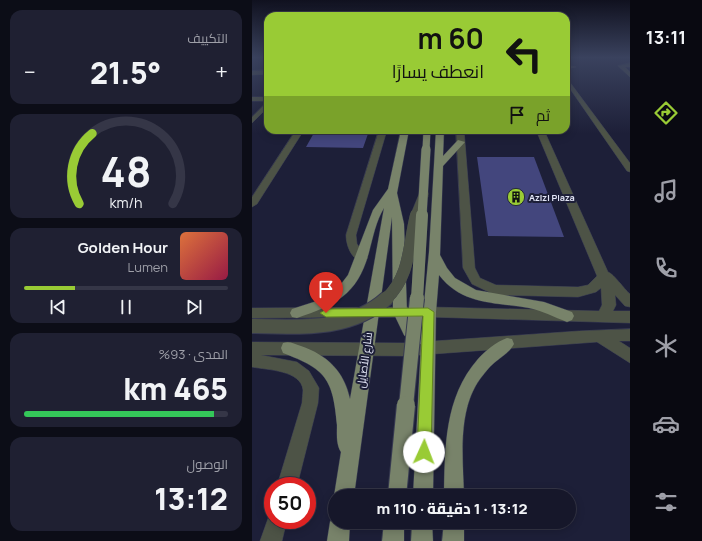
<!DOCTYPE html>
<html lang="ar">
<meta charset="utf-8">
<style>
body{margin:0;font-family:Manrope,Cairo,sans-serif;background:#1f2032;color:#f1f3f6;direction:rtl;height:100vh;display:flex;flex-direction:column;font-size:15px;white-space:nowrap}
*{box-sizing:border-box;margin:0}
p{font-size:13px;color:#9e9fa8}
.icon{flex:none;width:22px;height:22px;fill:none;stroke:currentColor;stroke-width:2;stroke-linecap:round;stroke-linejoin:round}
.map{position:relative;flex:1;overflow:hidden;direction:ltr}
.details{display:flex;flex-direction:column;gap:10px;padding:10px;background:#0c0d17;width:252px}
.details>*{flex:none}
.guide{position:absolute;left:12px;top:12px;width:306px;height:122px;border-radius:12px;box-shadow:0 2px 10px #0003,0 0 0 1px #353647;direction:rtl;background:#99cb35;color:#111;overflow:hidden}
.speed{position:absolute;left:12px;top:477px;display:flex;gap:8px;font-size:20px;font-weight:700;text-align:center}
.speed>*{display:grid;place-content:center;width:52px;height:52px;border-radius:50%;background:#16172a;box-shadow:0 2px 10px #0003,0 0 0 1px #353647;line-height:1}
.speed .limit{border:6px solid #d22;background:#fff;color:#111}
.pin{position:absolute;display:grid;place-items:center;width:34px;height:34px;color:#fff;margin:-41px -17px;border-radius:50% 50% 50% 0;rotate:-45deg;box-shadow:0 0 4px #0007}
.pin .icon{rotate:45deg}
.me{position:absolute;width:44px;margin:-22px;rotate:2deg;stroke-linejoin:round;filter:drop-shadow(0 0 3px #0008)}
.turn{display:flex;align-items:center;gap:14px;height:84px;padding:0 20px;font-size:18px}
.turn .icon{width:52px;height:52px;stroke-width:2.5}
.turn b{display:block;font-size:28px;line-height:34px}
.then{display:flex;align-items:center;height:38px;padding:0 20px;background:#0003;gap:8px;font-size:15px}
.big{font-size:30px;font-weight:800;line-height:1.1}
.details .widget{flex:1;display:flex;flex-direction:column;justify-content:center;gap:6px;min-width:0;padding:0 14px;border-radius:12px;background:#1f2032}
.details .dial{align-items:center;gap:0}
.dial svg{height:104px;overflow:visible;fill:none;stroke:#353647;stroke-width:7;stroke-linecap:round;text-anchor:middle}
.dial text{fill:#f1f3f6;stroke:none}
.song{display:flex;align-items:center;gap:12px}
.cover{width:48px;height:48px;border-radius:6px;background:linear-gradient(135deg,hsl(20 70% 55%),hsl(340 70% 35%))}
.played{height:4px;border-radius:2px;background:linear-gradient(90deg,#99cb35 25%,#353647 25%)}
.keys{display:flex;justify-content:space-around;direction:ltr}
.heat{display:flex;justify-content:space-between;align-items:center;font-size:22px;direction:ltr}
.charge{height:6px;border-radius:3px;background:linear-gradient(90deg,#34c759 93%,#353647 0)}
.trip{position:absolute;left:76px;top:489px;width:248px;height:40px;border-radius:20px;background:#16172a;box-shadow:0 2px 10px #0003,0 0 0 1px #353647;font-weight:800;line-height:40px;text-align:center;direction:rtl}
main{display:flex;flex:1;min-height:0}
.dock{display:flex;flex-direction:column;width:72px;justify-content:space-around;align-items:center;background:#090911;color:#9e9fa8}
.dock .icon{width:28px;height:28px}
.dock .active{color:#99cb35}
.dock b{font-size:18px;color:#f1f3f6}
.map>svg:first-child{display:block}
</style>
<main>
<nav class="dock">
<b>13:11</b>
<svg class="icon active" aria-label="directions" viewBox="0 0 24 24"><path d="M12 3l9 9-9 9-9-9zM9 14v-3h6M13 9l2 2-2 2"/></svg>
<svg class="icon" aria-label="music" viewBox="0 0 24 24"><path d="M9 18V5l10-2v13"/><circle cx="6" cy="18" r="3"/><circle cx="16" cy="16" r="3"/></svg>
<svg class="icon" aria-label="phone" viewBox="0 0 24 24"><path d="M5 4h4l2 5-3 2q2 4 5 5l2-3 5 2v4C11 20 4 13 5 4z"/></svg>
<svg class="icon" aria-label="climate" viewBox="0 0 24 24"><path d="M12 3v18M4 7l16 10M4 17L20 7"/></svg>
<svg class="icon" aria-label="car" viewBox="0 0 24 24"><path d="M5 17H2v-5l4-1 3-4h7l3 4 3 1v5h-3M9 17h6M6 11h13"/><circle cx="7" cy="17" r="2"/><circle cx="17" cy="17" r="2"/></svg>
<svg class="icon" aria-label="filters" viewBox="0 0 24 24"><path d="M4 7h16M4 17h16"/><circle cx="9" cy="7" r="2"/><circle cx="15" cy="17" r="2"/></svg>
</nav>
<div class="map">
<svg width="378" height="541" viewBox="0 0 378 541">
<rect width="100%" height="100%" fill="#1d1f38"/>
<path fill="#43467d" d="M63,131H117L111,148L54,147Z
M225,157H282L312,237L236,236Z"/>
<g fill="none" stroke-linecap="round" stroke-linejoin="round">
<defs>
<path id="minor" d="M378,63V67H373L378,72V77L366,66Z
M314,65L324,67L314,69Z
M16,70V74L0,75V71Z
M314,77L378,163V172L375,171L314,83Z
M0,97H16V101H0Z
M16,101V107L0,123V117Z
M44,130H52L5,204L0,207V197Z
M127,130H135L104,235L105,244L116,258L110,262C99,259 94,245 94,235Z
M204,130H212L223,268L228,278L244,285L326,287L336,285L345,276L284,130H292L356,272C362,274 372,289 378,294V307L373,306L363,295L364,305L361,311H378V323L177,317L0,318V308L177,307L347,311L350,305L349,288L344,292L326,297L243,295L220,284L211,268Z
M378,329V341H367L378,348V363L345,342L154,356L9,355L45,362L57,371L67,388L66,403L45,486H25L50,403C50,399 51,394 51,390C49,370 15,370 0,367V342L154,343L327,331Z
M21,511V520H35L30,541H8L18,513Z"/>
<path id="major" d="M149,130H157L145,193L152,224L155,312L162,327L169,335L177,252L184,130H192L191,156L206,140L213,142L191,166L188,255L195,268L203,278L224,290L292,302L320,312L322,316L320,320L315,322C302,317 291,311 277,308C242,302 210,305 187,275L184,312L181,496H161L169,344L164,345L159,343L152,335L141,312L140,217L102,496H83V498L82,496L89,452C84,444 85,434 85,425C81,379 74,369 31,353L29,348L31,343C38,341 42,344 49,346C75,355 92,371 98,399L132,208C124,221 121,237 117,252C106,294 84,305 45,318L40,317L38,313L40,309L68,300L86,288L96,275L121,210L136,189Z
M255,338L260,339L262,344C258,352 249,357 242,363C237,367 232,374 228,379C205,411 211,459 212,496H192C193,448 192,398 226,359C233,351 244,342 255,338Z
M83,514V522H98L97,541H75L78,522Z
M132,522H152V541H130Z
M160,522H180L181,541H159Z
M192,522H212V541H190Z"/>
</defs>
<use href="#minor" stroke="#383b52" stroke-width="1"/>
<use href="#major" stroke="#383b52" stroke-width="1"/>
<use href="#minor" fill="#4d5346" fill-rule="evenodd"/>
<use href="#major" fill="#78836a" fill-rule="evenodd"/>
<defs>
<path id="minor-bridge-far2" d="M163,216L172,194"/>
<path id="minor-bridge-far1" d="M134,299C159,275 156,246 164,215"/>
<path id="minor-bridge" d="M0,326C46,327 98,332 135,298"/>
<path id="major-bridge-far4" d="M174,150L175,130"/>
<path id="major-bridge-far3" d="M170,216L174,149"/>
<path id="major-bridge-far2" d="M165,299L170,215"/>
<path id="major-bridge-far1" d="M154,406L165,298"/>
<path id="major-bridge" d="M145,496L154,405"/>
</defs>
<use href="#minor-bridge-far2" stroke="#383b52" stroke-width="10" stroke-linecap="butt"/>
<use href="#minor-bridge-far1" stroke="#383b52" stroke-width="12" stroke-linecap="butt"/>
<use href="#minor-bridge" stroke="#383b52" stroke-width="16" stroke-linecap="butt"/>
<use href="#major-bridge-far4" stroke="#383b52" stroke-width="8" stroke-linecap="butt"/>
<use href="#major-bridge-far3" stroke="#383b52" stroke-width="10" stroke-linecap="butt"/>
<use href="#major-bridge-far2" stroke="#383b52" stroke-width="12" stroke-linecap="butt"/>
<use href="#major-bridge-far1" stroke="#383b52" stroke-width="16" stroke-linecap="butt"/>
<use href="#major-bridge" stroke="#383b52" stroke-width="20" stroke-linecap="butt"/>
<use href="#minor-bridge-far2" stroke="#4d5346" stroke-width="9"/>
<use href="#minor-bridge-far1" stroke="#4d5346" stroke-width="12"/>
<use href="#minor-bridge" stroke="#4d5346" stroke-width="14"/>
<use href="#major-bridge-far4" stroke="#78836a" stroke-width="7"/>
<use href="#major-bridge-far3" stroke="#78836a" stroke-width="9"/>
<use href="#major-bridge-far2" stroke="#78836a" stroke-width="12"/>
<use href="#major-bridge-far1" stroke="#78836a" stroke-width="14"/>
<use href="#major-bridge" stroke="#78836a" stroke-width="18"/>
</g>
<linearGradient id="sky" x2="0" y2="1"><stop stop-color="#10111f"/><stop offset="0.43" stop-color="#3a425e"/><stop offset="1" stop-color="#3a425e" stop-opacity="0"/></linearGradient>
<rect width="378" height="134" fill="url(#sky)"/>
<path fill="#99cb35" stroke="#638422" d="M176,308L182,312L179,452L177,456L172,458L167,456L165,452L171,316L74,317L68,313L74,309Z"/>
<defs>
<symbol id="building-disc" viewBox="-11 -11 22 22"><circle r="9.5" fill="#99cb35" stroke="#1d1f38"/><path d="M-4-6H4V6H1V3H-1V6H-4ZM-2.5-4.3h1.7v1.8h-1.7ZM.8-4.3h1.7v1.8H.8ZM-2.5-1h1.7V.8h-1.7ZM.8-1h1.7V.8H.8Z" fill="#111"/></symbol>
</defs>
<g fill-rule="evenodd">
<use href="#building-disc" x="254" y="187" width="20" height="20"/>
</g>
<g text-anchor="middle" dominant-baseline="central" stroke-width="4" stroke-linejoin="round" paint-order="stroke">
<g font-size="9" font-weight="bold" fill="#e1e4f5" stroke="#1d1f38" text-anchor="start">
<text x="277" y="197">Azizi Plaza</text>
</g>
<g font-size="11" fill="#e1e4f5" stroke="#1d1f38">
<text transform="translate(112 360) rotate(-82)">شارع الأصايل</text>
</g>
</g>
</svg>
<div class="speed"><div class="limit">50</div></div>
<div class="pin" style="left:74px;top:313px;background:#d93025"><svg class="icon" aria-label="arrive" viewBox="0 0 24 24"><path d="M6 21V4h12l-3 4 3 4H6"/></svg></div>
<svg class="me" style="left:172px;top:452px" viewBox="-20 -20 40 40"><circle r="19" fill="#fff"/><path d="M0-13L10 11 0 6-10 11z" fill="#99cb35"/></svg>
<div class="trip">13:12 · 1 دقيقة · 110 m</div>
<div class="guide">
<div class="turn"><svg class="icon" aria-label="left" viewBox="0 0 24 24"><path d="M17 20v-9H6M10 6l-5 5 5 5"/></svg><div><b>60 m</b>انعطف يسارًا</div></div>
<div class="then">ثم<svg class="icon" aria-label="arrive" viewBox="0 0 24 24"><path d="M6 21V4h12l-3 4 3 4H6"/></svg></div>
</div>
</div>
<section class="details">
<div class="widget"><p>التكييف</p>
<div class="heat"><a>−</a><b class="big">21.5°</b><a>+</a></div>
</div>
<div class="widget dial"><svg viewBox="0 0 100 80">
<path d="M14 69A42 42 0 1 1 86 69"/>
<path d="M14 69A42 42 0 0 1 24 15" stroke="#99cb35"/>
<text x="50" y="56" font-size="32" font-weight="700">48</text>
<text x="50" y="72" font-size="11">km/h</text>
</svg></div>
<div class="widget">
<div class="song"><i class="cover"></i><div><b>Golden Hour</b><p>Lumen</p></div></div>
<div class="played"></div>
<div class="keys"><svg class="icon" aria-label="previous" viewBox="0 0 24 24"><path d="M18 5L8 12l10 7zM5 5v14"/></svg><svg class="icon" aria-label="pause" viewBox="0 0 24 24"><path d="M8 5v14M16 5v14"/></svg><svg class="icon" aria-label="next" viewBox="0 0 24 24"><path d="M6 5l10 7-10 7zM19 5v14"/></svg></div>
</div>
<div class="widget"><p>المدى · 93%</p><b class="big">465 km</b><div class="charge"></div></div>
<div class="widget"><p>الوصول</p><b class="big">13:12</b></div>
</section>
</main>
